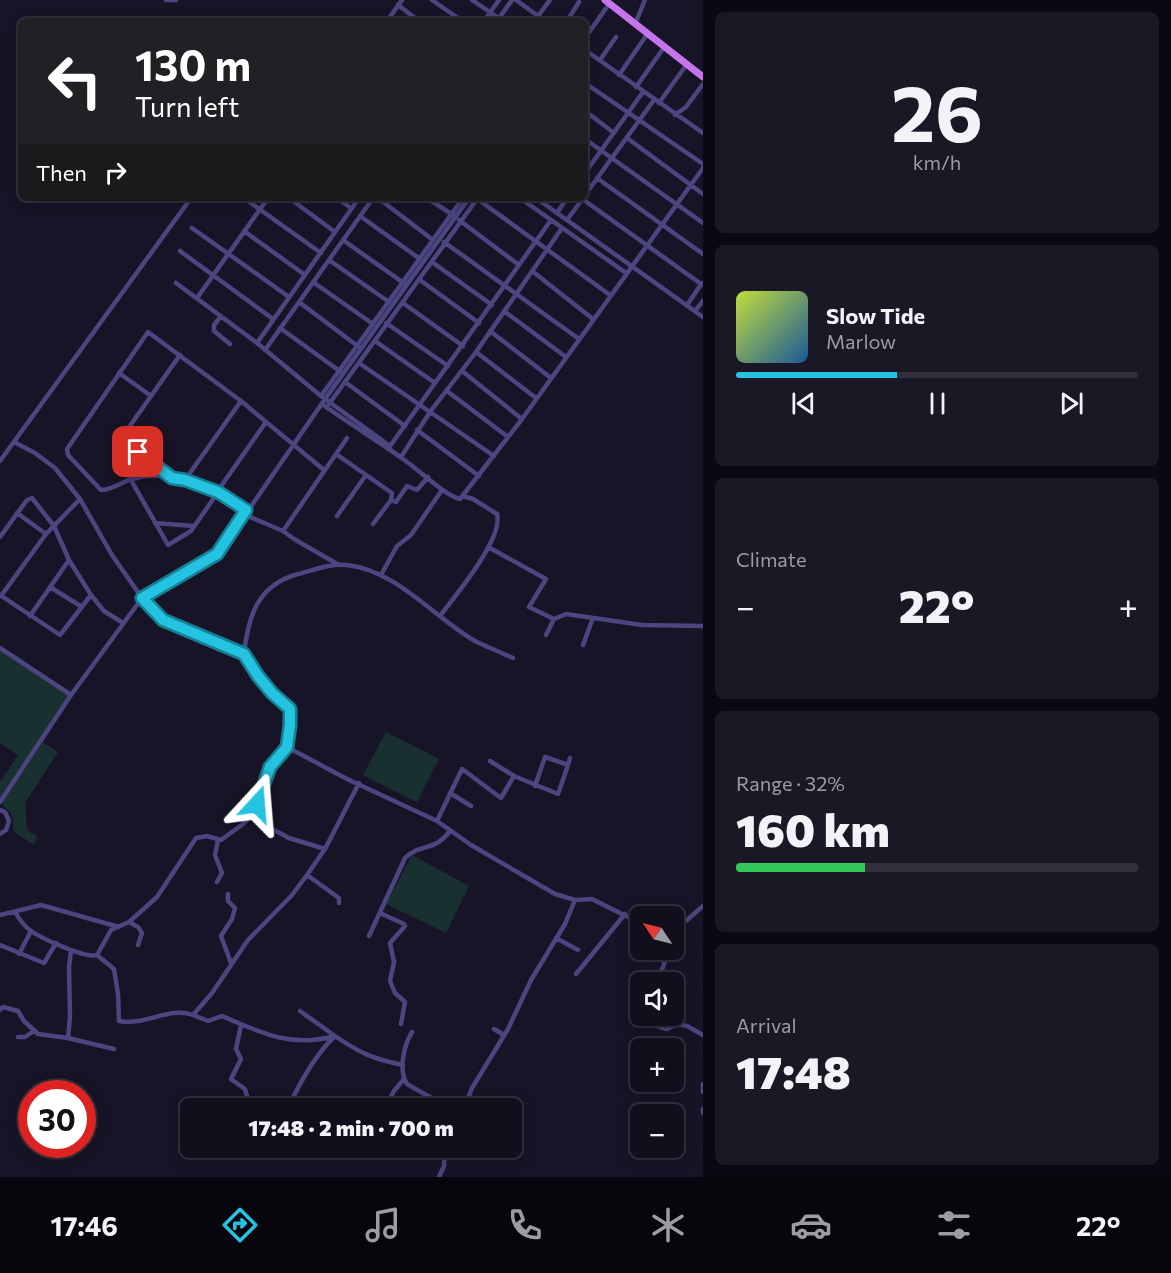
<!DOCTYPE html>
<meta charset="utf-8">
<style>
body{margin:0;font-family:Commissioner,sans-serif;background:#1b1826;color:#f1f3f6;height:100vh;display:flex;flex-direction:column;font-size:22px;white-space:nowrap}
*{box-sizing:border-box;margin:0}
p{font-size:20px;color:#9c9ca4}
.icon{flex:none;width:33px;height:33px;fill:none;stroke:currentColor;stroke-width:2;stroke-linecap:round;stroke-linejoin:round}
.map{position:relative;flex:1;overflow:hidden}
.drawer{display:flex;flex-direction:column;gap:12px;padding:12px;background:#0a0810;width:468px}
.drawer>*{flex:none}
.top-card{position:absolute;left:18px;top:18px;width:570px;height:183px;border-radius:9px;box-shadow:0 3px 15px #0003,0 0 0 2px #312f3b;background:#202124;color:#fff;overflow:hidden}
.needle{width:39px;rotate:305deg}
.tools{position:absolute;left:630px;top:906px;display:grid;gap:12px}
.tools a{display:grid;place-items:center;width:54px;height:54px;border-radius:9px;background:#120f1d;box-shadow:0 3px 15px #0003,0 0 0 2px #312f3b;font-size:30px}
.speed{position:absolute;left:18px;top:1080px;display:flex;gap:12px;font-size:30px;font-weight:700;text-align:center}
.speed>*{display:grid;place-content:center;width:78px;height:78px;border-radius:50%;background:#120f1d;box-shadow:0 3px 15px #0003,0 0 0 2px #312f3b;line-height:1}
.speed .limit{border:9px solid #d22;background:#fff;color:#111}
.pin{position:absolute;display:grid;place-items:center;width:51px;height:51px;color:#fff;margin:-26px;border-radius:12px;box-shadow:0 3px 9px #0006}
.me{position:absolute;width:66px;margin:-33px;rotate:19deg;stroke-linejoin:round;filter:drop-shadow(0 0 4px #0008)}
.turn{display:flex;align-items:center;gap:21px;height:126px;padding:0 18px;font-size:27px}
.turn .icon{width:78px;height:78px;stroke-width:2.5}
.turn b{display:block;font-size:42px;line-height:51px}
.then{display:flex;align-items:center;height:57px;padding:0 18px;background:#0003;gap:12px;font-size:22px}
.big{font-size:45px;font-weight:800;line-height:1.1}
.drawer .widget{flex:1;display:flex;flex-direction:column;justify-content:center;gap:9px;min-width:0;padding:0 21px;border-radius:9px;background:#1b1826}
.drawer .dial{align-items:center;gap:0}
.dial b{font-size:78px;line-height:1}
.song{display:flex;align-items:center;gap:18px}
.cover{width:72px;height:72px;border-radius:9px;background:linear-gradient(135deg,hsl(70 70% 55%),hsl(210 70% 35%))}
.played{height:6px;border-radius:3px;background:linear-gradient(90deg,#24c3e1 40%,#312f3b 40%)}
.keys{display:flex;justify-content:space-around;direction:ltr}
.heat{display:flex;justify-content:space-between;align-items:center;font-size:33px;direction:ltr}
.charge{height:9px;border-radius:4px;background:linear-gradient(90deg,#34c759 32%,#312f3b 0)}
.trip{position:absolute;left:180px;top:1098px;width:342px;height:60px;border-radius:9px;background:#120f1d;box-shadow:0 3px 15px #0003,0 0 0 2px #312f3b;font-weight:800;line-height:60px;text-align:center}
.tabs{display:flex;height:96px;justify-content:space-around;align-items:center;background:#07060c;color:#9c9ca4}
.tabs .icon{width:42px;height:42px}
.tabs .current{color:#24c3e1}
.tabs b{font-size:27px;color:#f1f3f6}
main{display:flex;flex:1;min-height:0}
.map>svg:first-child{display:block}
</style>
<main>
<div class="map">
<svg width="703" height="1177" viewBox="0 0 703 1177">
<rect width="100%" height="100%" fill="#181427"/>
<path fill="#183030" d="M0,650L70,695L0,801V782L18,755L0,743Z
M386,732L439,759L417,802L363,775Z
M43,742L58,752L25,803L27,830L37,836L34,845L14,832C12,820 15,814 4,807L3,801Z
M412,855L469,886L446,933L386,904Z"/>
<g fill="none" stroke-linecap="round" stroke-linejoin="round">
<path stroke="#4b4580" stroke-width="4.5" d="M166,0H176
M432,0L462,21
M472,0L503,21
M516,0L545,21
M398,5L419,21
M538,16L550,0
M387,21L402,0
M484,21L499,0
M497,21L512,0
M567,21L579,2
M635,24L645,0
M585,38L609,4
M585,50L703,133
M600,60L616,37
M619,75L648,33
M585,83L703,164
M636,87L665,46
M659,103L687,64
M585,111L614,133
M675,115L686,107L703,84
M627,138L703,194
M585,139L703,223
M585,173L643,92
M597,178L703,254
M585,195L654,100
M244,198L321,253
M289,198L335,232
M337,198L351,208
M378,198L433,240
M427,198L453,215
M476,198L610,295
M520,198L626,273
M536,198L703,317
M581,198L701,284
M557,213L567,198
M360,216L420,259
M459,220L519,265
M567,220L583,198
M192,228L289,297
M244,231L305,275
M343,240L405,284
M444,242L579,339
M180,251L273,319
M329,260L389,302
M432,262L492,305
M532,271L593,319
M420,280L479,323
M313,282L373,324
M176,283L257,343L321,396L390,446
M197,298L268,198
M299,302L359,347
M403,303L463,346
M687,305L702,283
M504,311L566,357
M695,311L703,301
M221,316L214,325V331L230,344
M386,323L448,366
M280,328L341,372
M490,331L551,378
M375,341L435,383
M257,343L359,198
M265,350L373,198
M476,352L536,398
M180,355L115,447V452L168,545L191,531L218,492
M359,363L494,456
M462,371L522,419
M119,373L151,396
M345,382L405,426
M447,391L508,437
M321,396L463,198
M322,404C348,423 377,440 403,459C418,469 444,495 460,499L522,419L703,168
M329,404L477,199
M417,430L479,476
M120,439L171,477
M14,442L35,453L55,468L80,499L112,555L142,598L163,620L244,654L272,693L290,709V725L287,747
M388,449L551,220
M336,454L392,493L391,500L373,524
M401,457L430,412L476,352L562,228
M0,461L191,198
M185,480L241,401
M217,492L266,422
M391,500L396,502L407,486L417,490L428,477
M246,510C214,488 172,468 132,479C121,482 112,490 101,490L68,455L67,449L148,332L241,401L324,470
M17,513L46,534
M243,514L283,531L347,438
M337,516L366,475
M155,523L194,526
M283,531L294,539L339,565
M0,537L27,500L32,498L54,526L69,560L91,595L104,611L123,623
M488,547L546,579L529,607L554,619
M381,575L397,546L411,535L442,490
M50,587L82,607
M0,595L60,635L91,595
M1,596L46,534L80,499
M30,616L69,560
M440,616C455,596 504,538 497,514L473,499L463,496
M546,635L554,619L566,614L642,625L703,626
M583,645L593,618
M0,648L71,695
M244,654C248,617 257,585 298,574C314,570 331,563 347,565C398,571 433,617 475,641C487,647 500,652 513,658
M490,761L514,776
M535,786L545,757L568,765L570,758
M450,793L471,806
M0,802L71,695L142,598L221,550L325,399L469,198
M0,810L5,812L9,821L6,830L0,834
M250,817L289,838L325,849
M437,821L462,769L501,798L514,776L558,794L568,765
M307,875L339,898V903
M217,882L222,873L215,855L218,840
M228,894V901L235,908L232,919L221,936L231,963
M15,912C19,919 24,926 31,931C41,938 86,959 97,955L114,969L118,994L119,1021C146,1026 169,1006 193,1015L212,993L248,940L292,895L307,875L325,849L359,783
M380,913L404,924L405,926L390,943L394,962L390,981L395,993L405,1002L401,1024
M0,915L41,905L119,927
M129,922L138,927L142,933L138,945
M674,928L687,920L703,906
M369,936L405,858C422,842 433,853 450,831
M556,938L578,950
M0,945L44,963L56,943
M19,954L31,931
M97,955L111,930L129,922L157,897L196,838L207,836L221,840L243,824L250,817L270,767L287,747L347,779L437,821L471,845L555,894L575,900L592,899L640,923
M576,974L625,914
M656,982L663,967L668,950
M0,1010L3,1007L18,1011L24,1021L38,1034L68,1038L114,1049
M640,1013L639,1017L645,1022L667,1029L678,1024L687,1026L703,1035
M193,1015L208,1021L222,1016C261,1033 292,1048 335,1036L300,1011
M241,1025L236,1049L241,1059L231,1079L245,1089L248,1100L266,1102L279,1108
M494,1029L504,1035
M412,1032C404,1045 398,1070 407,1084L449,1108
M18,1037H25L34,1031
M68,1038L70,1017L69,967L71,951
M703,1084V1092
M288,1108C300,1082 314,1056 335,1036C360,1053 373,1059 403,1065
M385,1108L394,1091L404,1079
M464,1108L472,1088L508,1029L531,980L565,924L575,900
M703,1109V1113
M439,1177L444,1166L445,1148"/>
<path stroke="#c574ec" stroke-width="7" d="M605,0L703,77"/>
</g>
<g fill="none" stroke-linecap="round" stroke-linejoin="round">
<defs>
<path id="route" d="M138,452L172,478L185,480L218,492L246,510L217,554L142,598L163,620L244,654L258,676L272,693L290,709V725L287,747L270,767L257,804"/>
</defs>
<use href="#route" stroke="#177f92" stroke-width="15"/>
<use href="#route" stroke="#24c3e1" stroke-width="10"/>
</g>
</svg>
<div class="tools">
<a><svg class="needle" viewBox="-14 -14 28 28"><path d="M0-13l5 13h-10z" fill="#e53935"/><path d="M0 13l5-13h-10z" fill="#9c9ca4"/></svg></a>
<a><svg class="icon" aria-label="sound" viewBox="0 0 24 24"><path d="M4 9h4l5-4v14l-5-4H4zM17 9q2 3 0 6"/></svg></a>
<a>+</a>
<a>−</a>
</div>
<div class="speed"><div class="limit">30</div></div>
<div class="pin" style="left:138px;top:452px;background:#d93025"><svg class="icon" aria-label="arrive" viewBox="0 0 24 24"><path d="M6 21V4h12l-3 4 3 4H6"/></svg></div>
<svg class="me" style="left:257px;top:804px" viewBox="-20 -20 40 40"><path d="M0-17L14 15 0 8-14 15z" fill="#24c3e1" stroke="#fff" stroke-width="4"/></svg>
<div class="trip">17:48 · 2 min · 700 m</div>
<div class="top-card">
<div class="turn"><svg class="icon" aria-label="left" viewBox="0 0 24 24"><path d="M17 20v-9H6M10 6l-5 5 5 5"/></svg><div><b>130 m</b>Turn left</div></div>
<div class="then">Then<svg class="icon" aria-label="right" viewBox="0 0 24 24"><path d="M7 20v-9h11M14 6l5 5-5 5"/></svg></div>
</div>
</div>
<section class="drawer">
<div class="widget dial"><b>26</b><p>km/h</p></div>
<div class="widget">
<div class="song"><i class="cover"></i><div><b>Slow Tide</b><p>Marlow</p></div></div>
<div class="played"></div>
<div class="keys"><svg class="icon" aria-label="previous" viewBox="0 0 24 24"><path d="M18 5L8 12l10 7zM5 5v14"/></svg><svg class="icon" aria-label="pause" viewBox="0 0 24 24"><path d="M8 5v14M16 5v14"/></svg><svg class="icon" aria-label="next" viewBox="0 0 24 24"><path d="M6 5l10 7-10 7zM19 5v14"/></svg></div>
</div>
<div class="widget"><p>Climate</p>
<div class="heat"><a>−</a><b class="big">22°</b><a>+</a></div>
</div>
<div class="widget"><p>Range · 32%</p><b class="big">160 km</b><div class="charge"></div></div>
<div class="widget"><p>Arrival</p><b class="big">17:48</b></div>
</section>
</main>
<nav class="tabs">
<b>17:46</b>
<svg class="icon current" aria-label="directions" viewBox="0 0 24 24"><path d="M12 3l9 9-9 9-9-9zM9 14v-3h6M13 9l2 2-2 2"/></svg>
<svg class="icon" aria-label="music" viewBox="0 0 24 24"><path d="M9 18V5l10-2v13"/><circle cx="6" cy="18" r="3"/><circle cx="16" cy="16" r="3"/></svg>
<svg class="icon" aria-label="phone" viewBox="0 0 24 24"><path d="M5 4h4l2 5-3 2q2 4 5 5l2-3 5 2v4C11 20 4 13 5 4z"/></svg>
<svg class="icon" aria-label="climate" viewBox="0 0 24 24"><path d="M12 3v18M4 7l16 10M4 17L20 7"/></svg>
<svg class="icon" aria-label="car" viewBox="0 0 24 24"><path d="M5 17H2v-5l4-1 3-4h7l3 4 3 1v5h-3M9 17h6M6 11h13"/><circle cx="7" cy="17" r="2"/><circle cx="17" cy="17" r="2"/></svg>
<svg class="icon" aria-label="filters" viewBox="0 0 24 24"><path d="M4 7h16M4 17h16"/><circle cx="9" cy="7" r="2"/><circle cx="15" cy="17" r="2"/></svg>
<b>22°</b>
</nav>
